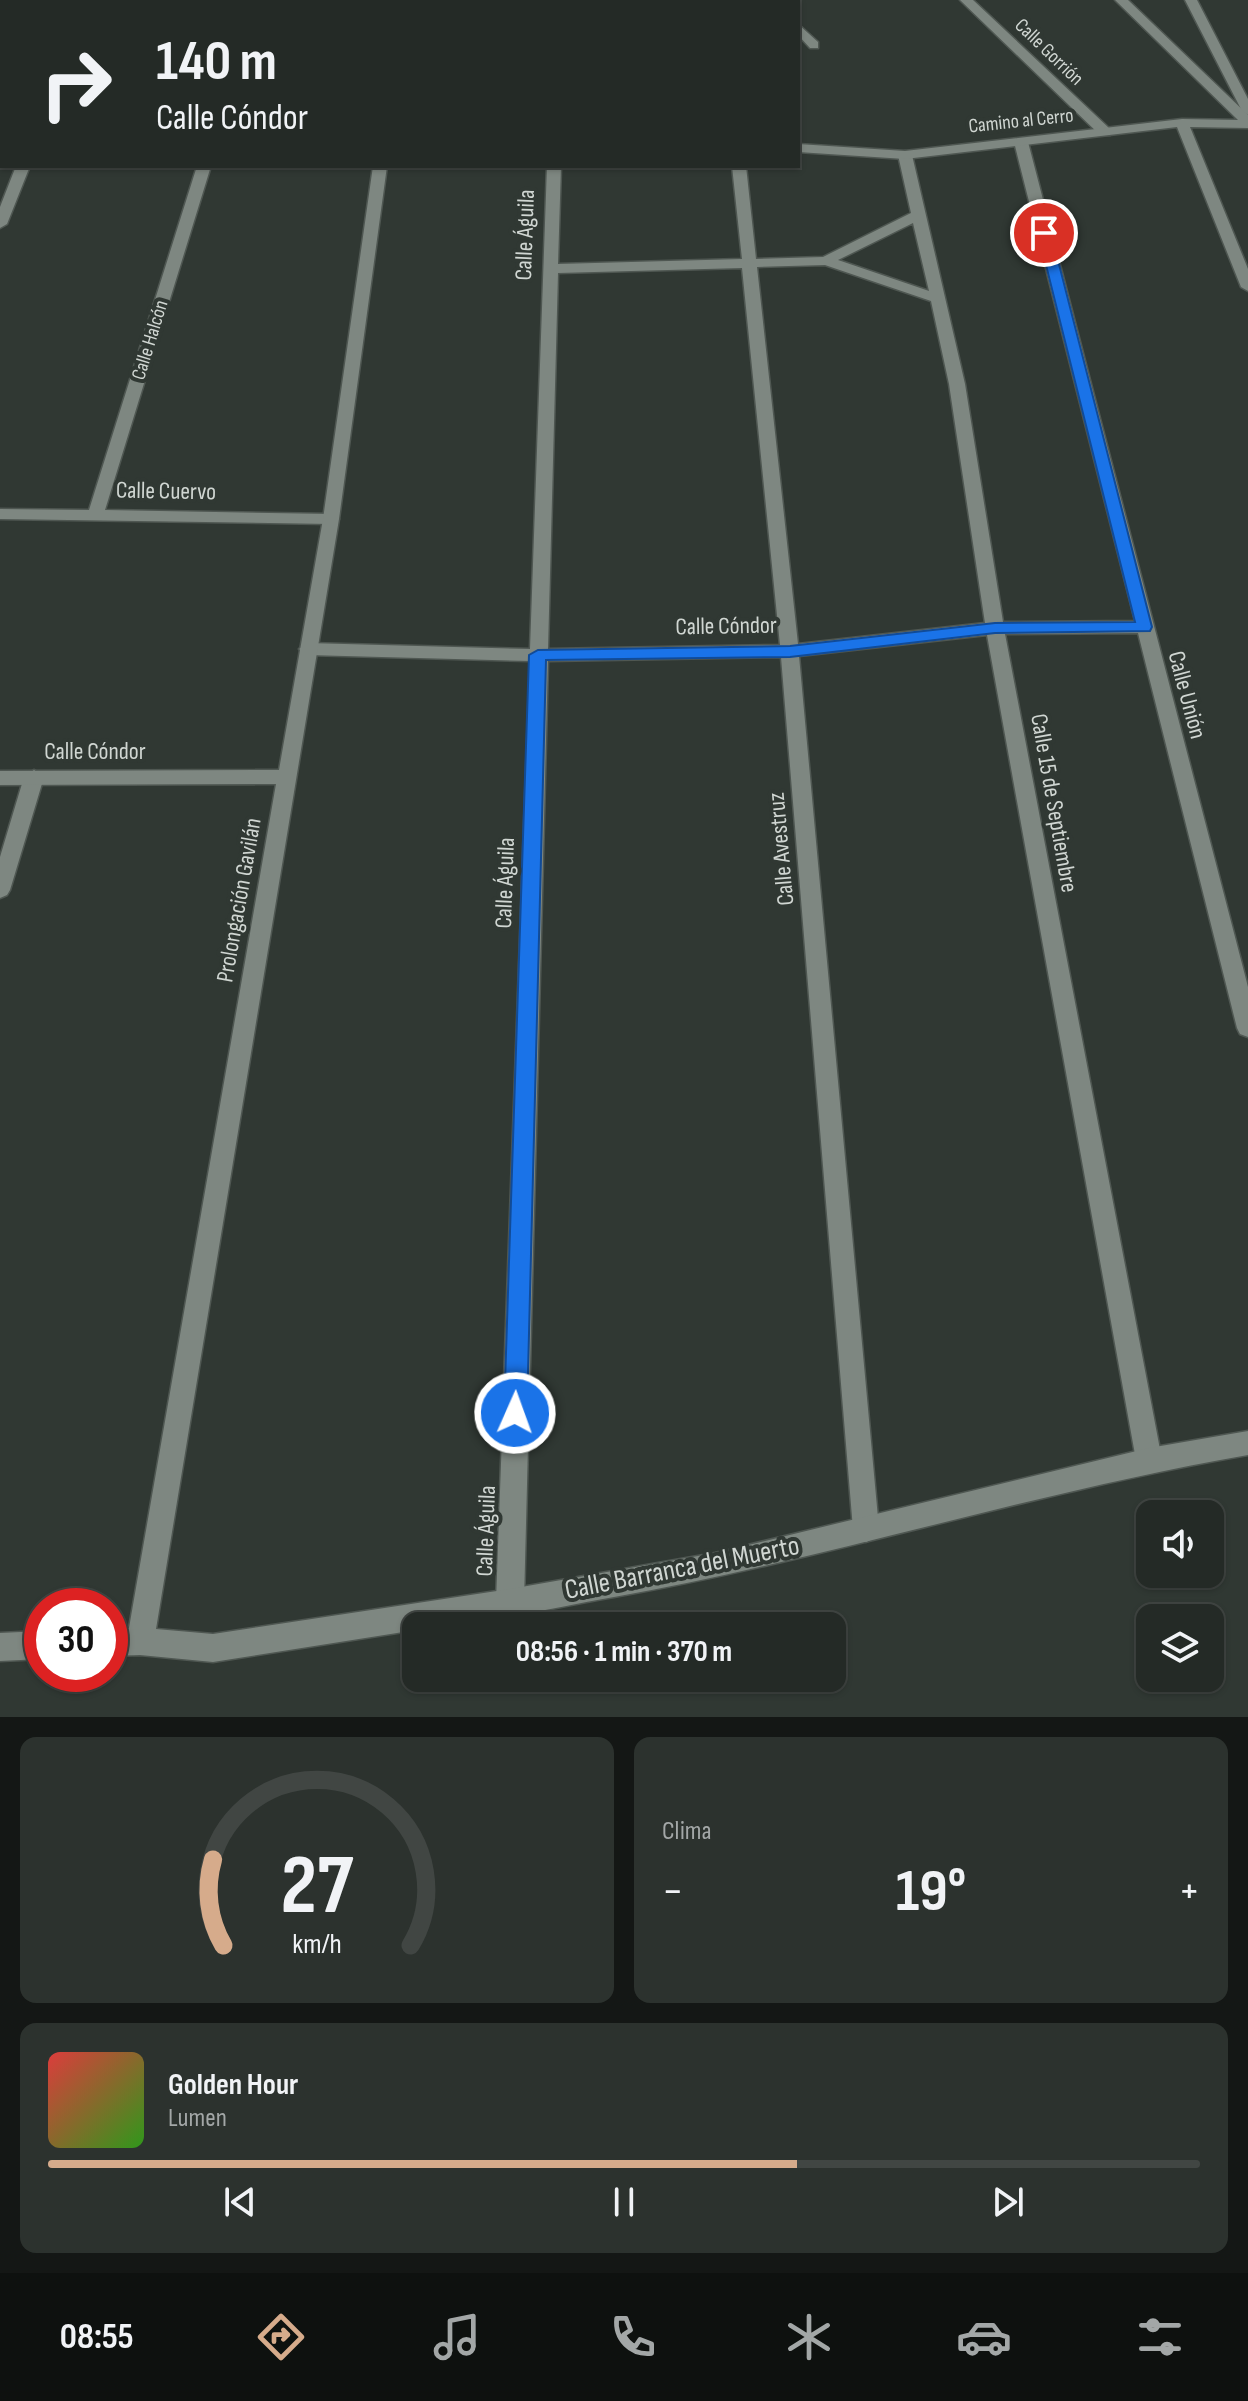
<!DOCTYPE html>
<html lang="es">
<meta charset="utf-8">
<style>
body{margin:0;font-family:"Sofia Sans Condensed",sans-serif;background:#2c322e;color:#f1f3f6;height:100vh;display:flex;flex-direction:column;font-size:30px;white-space:nowrap}
*{box-sizing:border-box;margin:0}
p{font-size:26px;color:#a3a7a7}
.icon{flex:none;width:44px;height:44px;fill:none;stroke:currentColor;stroke-width:2;stroke-linecap:round;stroke-linejoin:round}
.map{position:relative;height:1717px;overflow:hidden}
.drawer{display:flex;flex-direction:column;gap:20px;padding:20px;background:#141715;flex:1}
.drawer>*{flex:none}
.banner{position:absolute;left:0px;top:0px;width:800px;height:168px;box-shadow:0 2px 6px #0004,0 0 0 2px #414643;background:#242a26;color:#f1f3f6;overflow:hidden}
.tools{position:absolute;left:1136px;top:1500px;display:grid;gap:16px}
.tools a{display:grid;place-items:center;width:88px;height:88px;border-radius:16px;background:#242a26;box-shadow:0 2px 6px #0004,0 0 0 2px #414643;font-size:40px}
.speed{position:absolute;left:24px;top:1588px;display:flex;gap:16px;font-size:40px;font-weight:700;text-align:center}
.speed>*{display:grid;place-content:center;width:104px;height:104px;border-radius:50%;background:#242a26;box-shadow:0 2px 6px #0004,0 0 0 2px #414643;line-height:1}
.speed .limit{border:12px solid #d22;background:#fff;color:#111}
.pin{position:absolute;display:grid;place-items:center;width:68px;height:68px;color:#fff;margin:-34px;border:4px solid #fff;border-radius:50%;box-shadow:0 2px 8px #0007}
.me{position:absolute;width:88px;margin:-44px;rotate:2deg;stroke-linejoin:round;filter:drop-shadow(0 0 6px #0008)}
.turn{display:flex;align-items:center;gap:28px;height:168px;padding:0 24px;font-size:36px}
.turn .icon{width:104px;height:104px;stroke-width:2.5}
.turn b{display:block;font-size:56px;line-height:68px}
.big{font-size:60px;font-weight:700;line-height:1.1}
.drawer .tile{flex:1;display:flex;flex-direction:column;justify-content:center;gap:12px;min-width:0;padding:0 28px;border-radius:16px;background:#2c322e}
.drawer .dial{align-items:center;gap:0}
.dial svg{height:208px;overflow:visible;fill:none;stroke:#414643;stroke-width:7;stroke-linecap:round;text-anchor:middle}
.dial text{fill:#f1f3f6;stroke:none}
.song{display:flex;align-items:center;gap:24px}
.cover{width:96px;height:96px;border-radius:12px;background:linear-gradient(135deg,hsl(0 70% 55%),hsl(110 70% 35%))}
.played{height:8px;border-radius:4px;background:linear-gradient(90deg,#d6ab8b 65%,#414643 65%)}
.keys{display:flex;justify-content:space-around;direction:ltr}
.heat{display:flex;justify-content:space-between;align-items:center;font-size:44px;direction:ltr}
.drawer .tiles{flex:1;display:grid;gap:20px;grid-template-columns:1fr 1fr}
.tile:last-child{grid-column:span 2}
.trip{position:absolute;left:402px;top:1612px;width:444px;height:80px;border-radius:16px;background:#242a26;box-shadow:0 2px 6px #0004,0 0 0 2px #414643;font-weight:700;line-height:80px;text-align:center}
.tab-bar{display:flex;height:128px;justify-content:space-around;align-items:center;background:#0e110f;color:#a3a7a7}
.tab-bar .icon{width:56px;height:56px}
.tab-bar .on{color:#d6ab8b}
.tab-bar b{font-size:36px;color:#f1f3f6}
.map>svg:first-child{display:block}
</style>
<div class="map">
<svg width="1248" height="1717" viewBox="0 0 1248 1717">
<rect width="100%" height="100%" fill="#303833"/>
<g fill="none" stroke-linecap="round" stroke-linejoin="round">
<defs>
<path id="street" d="M68,0H81L67,2Z
M164,0H184L185,2H165Z
M236,0H249L235,2Z
M402,0H414L401,2Z
M765,0H778L779,2H766Z
M960,0H973L1110,129V135H1100Z
M1185,0H1197L1248,99V115L1242,111Z
M798,24L818,42V48H810L798,35Z
M2,88V98L0,99V89Z
M1016,139L1028,142L1248,987V1037L1240,1034L1237,1028L1138,633L1005,634L1162,1460L1158,1469L1149,1472L1140,1469L1136,1460L987,635L799,656L879,1529L875,1538L866,1542L857,1538L853,1529L781,657L548,661L524,1602L520,1611L510,1615L500,1611L496,1602L530,661L308,655L299,649L308,643L530,649L547,166H561L558,264L742,259L732,166H746L756,259L823,257L911,213L898,155L905,151L912,155L965,384L1003,622L1135,621L1014,142ZM913,223L929,291L838,260ZM825,265L931,301L949,384L985,623L798,644L757,267ZM742,268L780,645L548,649L558,273Z
M197,166H211L105,510L331,514L339,519L331,524L0,519V509L89,510Z
M34,770L44,777L10,890L7,895L0,898V857L24,777Z"/>
<path id="secondary" d="M1115,0H1128L1248,115V128L1190,127L1248,269V291L1241,287L1177,127L905,159L798,152V144L905,151L1182,119L1238,120Z
M0,139H2V147H0Z
M16,166H30L7,224L0,228V207Z
M373,166H387L339,519L156,1629L213,1634L510,1589L715,1553L1149,1448L1248,1431V1455C1034,1492 827,1559 614,1597C549,1608 482,1626 416,1626V1630L213,1662L140,1655L110,1656V1628H129L276,784L0,785V771L279,770L323,519Z
M42,1631V1659L0,1661V1633Z"/>
</defs>
<use href="#street" stroke="#4f5752" stroke-width="3"/>
<use href="#secondary" stroke="#4f5752" stroke-width="3"/>
<use href="#street" fill="#7e8781" fill-rule="evenodd"/>
<use href="#secondary" fill="#7e8781" fill-rule="evenodd"/>
</g>
<path fill="#1a73e8" stroke="#114b97" stroke-width="2" d="M1044,230L1051,233L1152,627L1150,631L995,633L790,657L546,660L527,1413L523,1420L515,1423L507,1420L504,1413L529,655L538,650L790,646L995,623L1135,622L1038,233Z"/>
<g text-anchor="middle" dominant-baseline="central" stroke-width="8" stroke-linejoin="round" paint-order="stroke">
<g font-size="20" fill="#d0d6d2" stroke="#303833">
<text transform="translate(1049 52) rotate(44)">Calle Gorrión</text>
<text transform="translate(1021 121) rotate(-6)">Camino al Cerro</text>
<text transform="translate(150 340) rotate(-73)">Calle Halcón</text>
</g>
<g font-size="24" fill="#d0d6d2" stroke="#303833">
<text transform="translate(525 235) rotate(-88)">Calle Águila</text>
<text transform="translate(166 491) rotate(1)">Calle Cuervo</text>
<text transform="translate(726 626) rotate(-1)">Calle Cóndor</text>
<text transform="translate(1187 695) rotate(75)">Calle Unión</text>
<text x="95" y="751">Calle Cóndor</text>
<text transform="translate(1054 803) rotate(80)">Calle 15 de Septiembre</text>
<text transform="translate(781 849) rotate(-95)">Calle Avestruz</text>
<text transform="translate(505 883) rotate(-88)">Calle Águila</text>
<text transform="translate(239 900) rotate(-80)">Prolongación Gavilán</text>
<text transform="translate(486 1531) rotate(-88)">Calle Águila</text>
</g>
<g font-size="28" fill="#d0d6d2" stroke="#303833">
<text transform="translate(682 1568) rotate(-11)">Calle Barranca del Muerto</text>
</g>
</g>
</svg>
<div class="tools">
<a><svg class="icon" aria-label="sound" viewBox="0 0 24 24"><path d="M4 9h4l5-4v14l-5-4H4zM17 9q2 3 0 6"/></svg></a>
<a><svg class="icon" aria-label="layers" viewBox="0 0 24 24"><path d="M12 4l9 5-9 5-9-5zM3 14l9 5 9-5"/></svg></a>
</div>
<div class="speed"><div class="limit">30</div></div>
<div class="pin" style="left:1044px;top:233px;background:#d93025"><svg class="icon" aria-label="arrive" viewBox="0 0 24 24"><path d="M6 21V4h12l-3 4 3 4H6"/></svg></div>
<svg class="me" style="left:515px;top:1413px" viewBox="-20 -20 40 40"><circle r="17" fill="#1a73e8" stroke="#fff" stroke-width="3"/><path d="M0-11L8 9 0 5-8 9z" fill="#fff"/></svg>
<div class="trip">08:56 · 1 min · 370 m</div>
<div class="banner">
<div class="turn"><svg class="icon" aria-label="right" viewBox="0 0 24 24"><path d="M7 20v-9h11M14 6l5 5-5 5"/></svg><div><b>140 m</b>Calle Cóndor</div></div>
</div>
</div>
<section class="drawer">
<div class="tiles">
<div class="tile dial"><svg viewBox="0 0 100 80">
<path d="M14 69A42 42 0 1 1 86 69"/>
<path d="M14 69A42 42 0 0 1 10 36" stroke="#d6ab8b"/>
<text x="50" y="56" font-size="32" font-weight="700">27</text>
<text x="50" y="72" font-size="11">km/h</text>
</svg></div>
<div class="tile"><p>Clima</p>
<div class="heat"><a>−</a><b class="big">19°</b><a>+</a></div>
</div>
<div class="tile">
<div class="song"><i class="cover"></i><div><b>Golden Hour</b><p>Lumen</p></div></div>
<div class="played"></div>
<div class="keys"><svg class="icon" aria-label="previous" viewBox="0 0 24 24"><path d="M18 5L8 12l10 7zM5 5v14"/></svg><svg class="icon" aria-label="pause" viewBox="0 0 24 24"><path d="M8 5v14M16 5v14"/></svg><svg class="icon" aria-label="next" viewBox="0 0 24 24"><path d="M6 5l10 7-10 7zM19 5v14"/></svg></div>
</div>
</div>
</section>
<nav class="tab-bar">
<b>08:55</b>
<svg class="icon on" aria-label="directions" viewBox="0 0 24 24"><path d="M12 3l9 9-9 9-9-9zM9 14v-3h6M13 9l2 2-2 2"/></svg>
<svg class="icon" aria-label="music" viewBox="0 0 24 24"><path d="M9 18V5l10-2v13"/><circle cx="6" cy="18" r="3"/><circle cx="16" cy="16" r="3"/></svg>
<svg class="icon" aria-label="phone" viewBox="0 0 24 24"><path d="M5 4h4l2 5-3 2q2 4 5 5l2-3 5 2v4C11 20 4 13 5 4z"/></svg>
<svg class="icon" aria-label="climate" viewBox="0 0 24 24"><path d="M12 3v18M4 7l16 10M4 17L20 7"/></svg>
<svg class="icon" aria-label="car" viewBox="0 0 24 24"><path d="M5 17H2v-5l4-1 3-4h7l3 4 3 1v5h-3M9 17h6M6 11h13"/><circle cx="7" cy="17" r="2"/><circle cx="17" cy="17" r="2"/></svg>
<svg class="icon" aria-label="filters" viewBox="0 0 24 24"><path d="M4 7h16M4 17h16"/><circle cx="9" cy="7" r="2"/><circle cx="15" cy="17" r="2"/></svg>
</nav>
